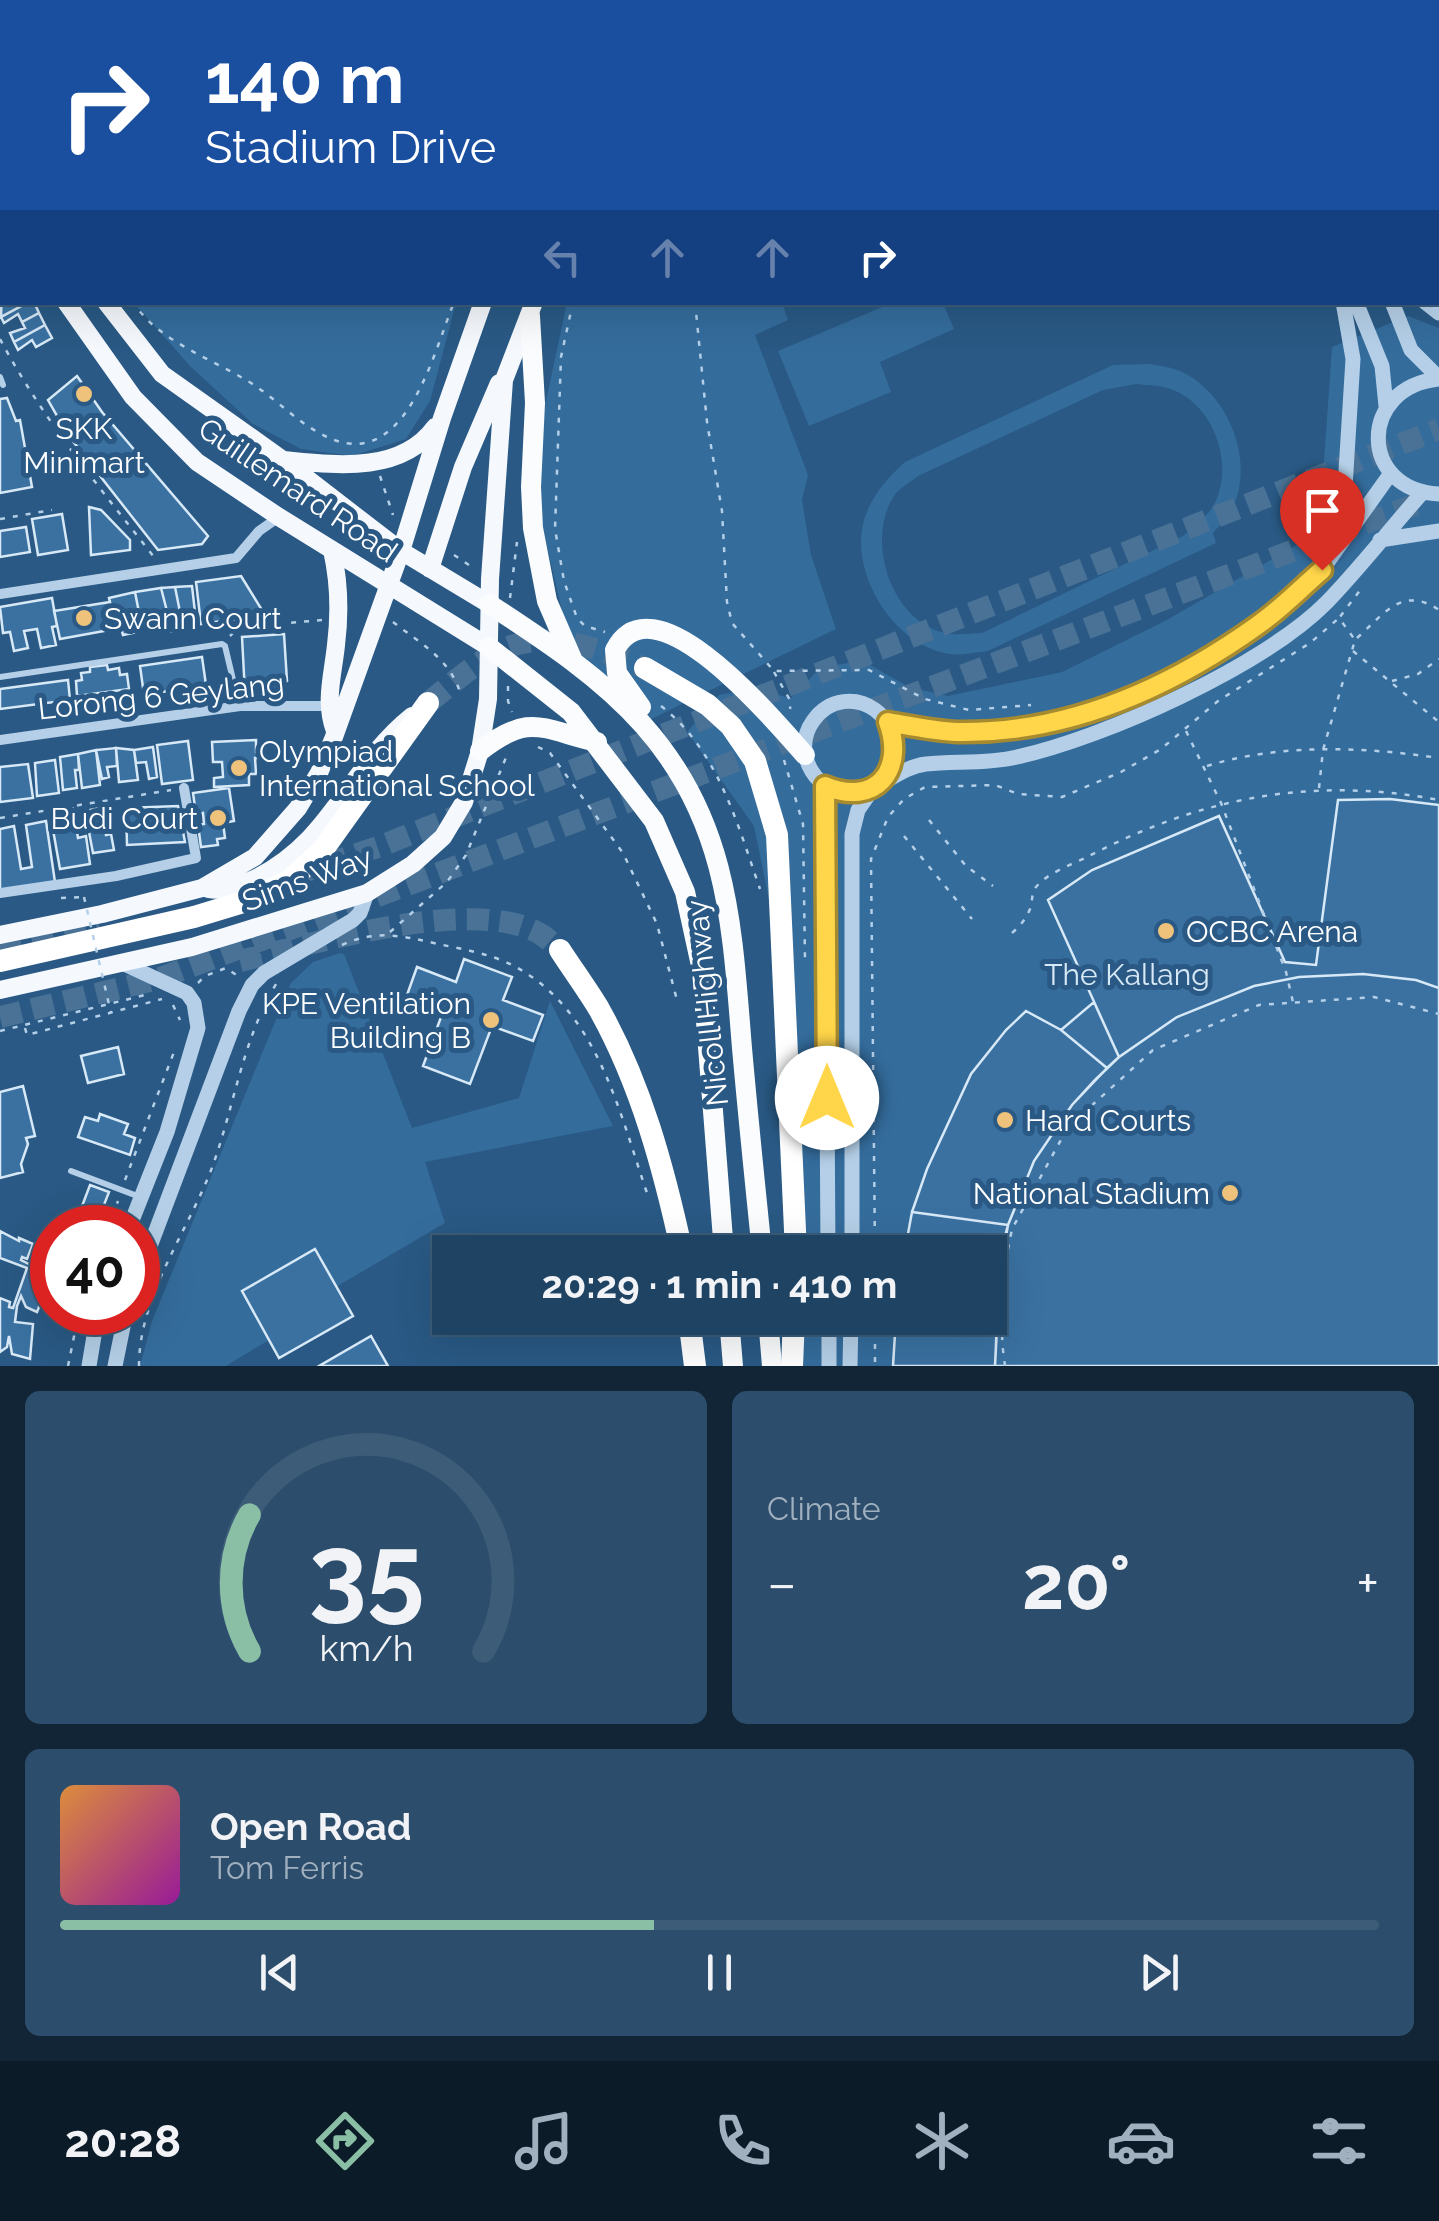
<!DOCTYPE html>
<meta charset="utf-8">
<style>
body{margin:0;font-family:Raleway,sans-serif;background:#2c4e6c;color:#f1f3f6;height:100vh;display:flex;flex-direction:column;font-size:38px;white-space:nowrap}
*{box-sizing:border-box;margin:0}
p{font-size:32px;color:#a1b0be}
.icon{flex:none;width:55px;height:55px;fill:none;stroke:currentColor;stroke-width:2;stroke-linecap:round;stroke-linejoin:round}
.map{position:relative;height:1366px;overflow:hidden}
.panel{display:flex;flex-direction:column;gap:25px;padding:25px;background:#112536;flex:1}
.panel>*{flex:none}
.banner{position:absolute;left:0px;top:0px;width:1440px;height:305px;box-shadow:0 10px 40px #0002,0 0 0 2px #3c5c78;background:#1a4fa0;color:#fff;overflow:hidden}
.speed{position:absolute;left:30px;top:1205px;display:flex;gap:20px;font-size:50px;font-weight:700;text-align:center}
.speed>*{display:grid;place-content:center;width:130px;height:130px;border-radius:50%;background:#1f4363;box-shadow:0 10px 40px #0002,0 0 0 2px #3c5c78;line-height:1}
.speed .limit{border:15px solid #d22;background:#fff;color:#111}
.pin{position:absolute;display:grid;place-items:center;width:85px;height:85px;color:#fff;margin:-102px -42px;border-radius:50% 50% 50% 0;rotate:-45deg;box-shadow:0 0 10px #0007}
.pin .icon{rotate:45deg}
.me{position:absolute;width:110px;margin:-55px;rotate:0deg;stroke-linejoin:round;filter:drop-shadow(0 0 8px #0008)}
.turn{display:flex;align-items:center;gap:35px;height:210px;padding:0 40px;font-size:45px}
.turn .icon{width:130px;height:130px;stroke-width:2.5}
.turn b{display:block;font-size:70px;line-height:85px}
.lanes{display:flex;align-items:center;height:95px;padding:0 40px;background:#0003;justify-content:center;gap:50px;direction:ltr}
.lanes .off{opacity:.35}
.big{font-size:75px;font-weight:700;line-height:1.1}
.panel .widget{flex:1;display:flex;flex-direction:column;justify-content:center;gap:15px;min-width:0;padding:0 35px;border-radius:15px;background:#2c4e6c}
.panel .dial{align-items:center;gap:0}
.dial svg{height:260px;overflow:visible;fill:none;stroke:#3c5c78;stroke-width:7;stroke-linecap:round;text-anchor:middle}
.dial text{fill:#f1f3f6;stroke:none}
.song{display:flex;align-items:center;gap:30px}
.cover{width:120px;height:120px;border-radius:15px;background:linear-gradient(135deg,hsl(30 70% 55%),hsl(300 70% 35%))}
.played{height:10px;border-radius:5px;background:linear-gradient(90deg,#8abfa5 45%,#3c5c78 45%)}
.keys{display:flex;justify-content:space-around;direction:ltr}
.heat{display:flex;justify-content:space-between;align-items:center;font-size:55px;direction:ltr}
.panel .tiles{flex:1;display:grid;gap:25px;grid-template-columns:1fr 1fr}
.widget:last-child{grid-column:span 2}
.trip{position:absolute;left:432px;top:1235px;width:575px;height:100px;border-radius:0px;background:#1f4363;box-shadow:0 10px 40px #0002,0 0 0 2px #3c5c78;font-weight:700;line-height:100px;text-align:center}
.dock{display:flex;height:160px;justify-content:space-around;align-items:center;background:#0c1b28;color:#a1b0be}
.dock .icon{width:70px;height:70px}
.dock .active{color:#8abfa5}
.dock b{font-size:45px;color:#f1f3f6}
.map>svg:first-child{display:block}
</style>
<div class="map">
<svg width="1439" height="1366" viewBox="0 0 1439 1366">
<rect width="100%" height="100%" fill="#295984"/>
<path fill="#346c9c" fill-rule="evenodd" d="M134,303H456L430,401L406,439L352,456L301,449L253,424L191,367Z
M567,303H782L788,320L755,335L808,475L802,500L811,555L836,629L643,723L574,662L533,487L544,410Z
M892,303H943L954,329L880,362L891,392L809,426L778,351Z
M1408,316L1439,328V1366H802L800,1318H990V1252H797L784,973L754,826L687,732L719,695L754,689L791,698L821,667L863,661L909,687L948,696L1062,672L1165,621L1319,532L1332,347Z
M1150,364C1159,366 1171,367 1180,371C1230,393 1259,468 1228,516C1224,522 1217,528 1213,533L1216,543L988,651C976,652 961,656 950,654C899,647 860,588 861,540C862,507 882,483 905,462L1113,365ZM1136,384C1146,385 1157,385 1167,388C1210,400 1232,455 1218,495C1213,513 1196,524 1183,536L982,633C972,633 960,635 951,634C893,627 864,542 894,496C899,488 911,482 918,476L1103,390Z
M340,953L344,954L412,1128L519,1098L550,1001L613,1126L425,1162L445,1223L336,1287L242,1291L269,1340L226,1366H140L152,1321L291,983L313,962Z"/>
<path fill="#3a71a1" stroke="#d7e8f6" stroke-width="2.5" d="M2,287V302H29L1,317Z
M29,302H34L39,313L22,322L18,314L4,323L1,317Z
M39,313L45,325L14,342L10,333L25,328L22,322Z
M45,325L52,338L36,347L32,340L18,350L14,342Z
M77,376L102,412L208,536L202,544L158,550L68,435L48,400Z
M7,398L16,421L20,420L32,487L0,493V399Z
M89,507L101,510L130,540V550L91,555Z
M62,514L68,550L38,555L32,519Z
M26,527L30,552L0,557V531Z
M241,576L265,615L201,624L196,582Z
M192,586L196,621L182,622L175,587Z
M175,587L182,622L170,623L161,588Z
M161,588L170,623L171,631L141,623L135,592Z
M135,592L141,623L135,624L137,632L123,635L121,628L115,629L109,598Z
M52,598L57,626L52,627L56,645L41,648L37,629L24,631L28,648L14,651L10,632L3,633L0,607Z
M110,602L115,629L60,639L54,611Z
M284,634L287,681L274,691L245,693L242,637Z
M202,657L206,685L144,695L140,666Z
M107,665L108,670L119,668L120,675L127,674L129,689L77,696L76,681L82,680L81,673L90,672V667Z
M68,680L70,700L0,709V689Z
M256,740V752H264V758H255L256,774H249V785L214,787V778L223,777L222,762H213L212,742Z
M188,741L193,780L162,784L157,745Z
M153,747L157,777L149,779L146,762L136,763L134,750Z
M116,748L134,750L138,780L119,782Z
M116,748L117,766L107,767L109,777L102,779L96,750Z
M96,750L100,785L82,788L78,754Z
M78,754L79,770H75L77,788L63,790L60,757Z
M55,760L59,793L37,796L35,763Z
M28,764L33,798L0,802V767Z
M229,788L234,821L223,823L225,838L217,839L218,845L201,847L198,825L204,824L203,813L196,814L193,793Z
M1390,799L1439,805V988L1416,980L1363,974L1299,977L1254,986L1177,1017L1119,1057L1048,900L1092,870L1219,816L1285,962L1316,965L1338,800Z
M178,806L185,842L127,845L126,808Z
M101,808L106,835L111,834L114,850L93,853L85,811Z
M73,809L78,838L86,836L90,864L60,869L50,813Z
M46,821L55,882L0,890V829L14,826L21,869L32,867L26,825Z
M464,959L512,977L503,1000L543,1015L533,1041L492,1026L470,1084L423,1066L444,1009L407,995L417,967L456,982Z
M1363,974L1416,980L1439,988V1366H995L1001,1252L1008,1225L1034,1161L1072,1105L1095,1080L1119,1057L1177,1017L1254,986L1299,977Z
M1094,1002L1119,1057L1107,1068L1061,1030Z
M1026,1011L1061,1030L1107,1068L1072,1105L1034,1161L1008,1225L912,1212L927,1169L971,1074L1006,1030Z
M118,1047L124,1074L88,1083L81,1056Z
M23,1086L35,1136L26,1138L28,1144L21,1164L23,1172L0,1178V1092Z
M100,1114L128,1124L124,1134L135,1138L130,1155L78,1137L85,1117L98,1121Z
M90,1185L109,1192L95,1228L76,1222Z
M912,1212L1008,1225L999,1276L990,1273V1252L905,1250Z
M0,1231L19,1241V1238L33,1244L27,1259L22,1257L21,1260L31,1265L39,1255L52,1257V1273L51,1278L47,1277L42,1291L45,1292L37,1312L26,1307L21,1296L17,1306L15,1322L33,1324L30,1359L12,1354L9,1336L7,1347L0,1352V1298L10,1302L9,1307L13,1308L27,1268L0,1258Z
M315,1249L353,1316L279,1358L242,1291Z
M990,1273L999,1276L995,1366H893L896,1318H990Z
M371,1336L388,1366H319Z"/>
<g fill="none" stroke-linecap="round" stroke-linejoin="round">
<path stroke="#497296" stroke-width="22" stroke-dasharray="22 11" stroke-linecap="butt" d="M428,703C452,684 477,660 506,648C552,629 603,650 645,668
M294,875L378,847L1439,429
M0,949L98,921
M240,961C312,944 477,894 542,935C548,939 554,945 560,950
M0,1017L158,979L1422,502"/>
<path stroke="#b4cfe7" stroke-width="2.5" stroke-dasharray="5 8" stroke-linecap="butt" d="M876,0L878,2
M1035,0L1036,2
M1300,0L1301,2
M1326,0L1327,2
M568,2V0
M670,2L671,0
M759,2L760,0
M1006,2L1012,0
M131,302C140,311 148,322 158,329C188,353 226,366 257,387C280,403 300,424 325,436C405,476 433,354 454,302
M573,302L561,357L555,529L564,581L577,618L585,626L605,632
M695,302L707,422L722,511L727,602L732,623L774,671L869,670L925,699L969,710L1031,705
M0,339C42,418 99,487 154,557
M380,476L393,515
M0,519L52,510
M454,555L472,567
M510,598L517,542
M393,622C421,644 452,660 461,696
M230,636L239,627L323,620
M1357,638C1384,614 1402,585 1439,610
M1353,651L1439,722
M774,672L791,702L790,709
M1392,681L1418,674L1439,659
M508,686V701L512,712
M661,706C718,750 737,823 760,889
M1186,731L1221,803L1286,972L1293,1002
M538,747L550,753L623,853L657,924L678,1004
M784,760L803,824L805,959
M1207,766C1281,743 1364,747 1439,758
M1319,788L1323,750L1355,640L1339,618L1361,589
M0,818L171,790
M929,820L966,866L993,886
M904,836L972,919
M61,898L84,897
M390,932L447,882L466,855L507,755
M1012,933C1020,926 1026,919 1030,909C1033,901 1031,893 1036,887C1047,873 1073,864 1089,856C1203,797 1312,776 1439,800
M342,945C376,929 403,936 438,944C462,949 491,954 512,965C598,1009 619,1112 648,1196
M198,983L205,976L226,968L238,976
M173,1005L180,1020
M25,1028L27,1035L162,999
M0,1031L149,994
M125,1180L174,1052
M108,1228L118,1201
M875,1252L871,859L888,817L904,799L925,787L995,785L1018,794L1062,797L1121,772L1161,749L1218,701L1310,643L1339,618L1337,615
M875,1318V1366
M68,1366L79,1312
M139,1366C139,1295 189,1230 213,1165C234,1106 243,1039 276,984
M1005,1366L1002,1342L1007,1254L1012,1229L1068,1127L1153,1050L1259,1005L1374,997L1439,1014"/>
<path stroke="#b4cfe7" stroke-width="6" d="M0,377L3,385
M0,677L222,644L225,646L239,705
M71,1171L140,1197"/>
<path stroke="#b4cfe7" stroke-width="10" d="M147,2L150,0
M0,268L2,267
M0,594L236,558L259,531L279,517
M0,740L240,706H328
M0,893L116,876L196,858L184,788"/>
<path stroke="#b4cfe7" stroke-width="15" d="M1218,0L1220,2
M1263,0L1264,2
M1356,302L1382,366L1386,406
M1392,302L1411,350L1439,378
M1425,302L1439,313
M1439,379C1358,387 1358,490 1439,494
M1336,539L1343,519L1353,359L1343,302
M1380,540L1439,531
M889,722L952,732L1032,727L1088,715L1158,684L1261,624L1322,570L1391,473
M882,781C922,718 846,674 813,721C790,753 818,798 856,793C881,790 899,767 926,764C956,761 987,764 1017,757C1104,738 1264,666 1327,602C1360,568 1390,529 1422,493
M825,787L828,1252
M122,963L187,993L194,1003L198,1028L167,1132L129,1228
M852,1252V834L858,810L874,787
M138,1278L239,1011L252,985L264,973L353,920L360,913L367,893
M829,1318V1366
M89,1366L98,1312
M115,1366L126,1312
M850,1366L851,1318"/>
<path stroke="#f5f9fe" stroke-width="18" d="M598,2L599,0
M637,2L638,0
M0,48L2,60
M0,162L2,168
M66,302L133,397L197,462L279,517L489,647
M106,302L162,374L283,460L401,551L489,604
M283,460C335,465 401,474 435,427
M332,550C339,581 340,613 336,645C333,675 324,702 335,731
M430,569L463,467L499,383
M208,889C224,892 237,887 252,880C334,841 348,767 412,716
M0,935L102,914L202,888L255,857L298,808L319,773L334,737L401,551L442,418L483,302
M0,990L192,947L367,893L413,864L443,837L464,802L480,751L488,699L490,579L504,380L534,302"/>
<path stroke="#fafcfe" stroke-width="20" d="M530,316L535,403L531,487L533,528L547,601L573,661
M489,604C544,640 601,677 644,726C729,822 732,927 742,1048C748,1116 755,1184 762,1252
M489,647L571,712L654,821L685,892L702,970L724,1252
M641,707L617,673L615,650C654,574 777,724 805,755
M480,751C530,712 541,729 597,742
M729,1318L733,1366
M768,1318L772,1366"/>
<path stroke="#fff" stroke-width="22" d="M645,668L708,705L731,726L755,761L777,835L796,1252
M560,950C573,970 587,989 599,1009C641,1084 664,1169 682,1252
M0,961L194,917L250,900L289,881L322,851L428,703
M689,1318L695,1366
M792,1366L794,1318"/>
<path stroke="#b4cfe7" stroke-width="2.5" stroke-dasharray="5 8" stroke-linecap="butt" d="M84,897L111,1013"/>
</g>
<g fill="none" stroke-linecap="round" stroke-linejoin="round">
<defs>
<path id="route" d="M827,1098L825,786C875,807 906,771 888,722C911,726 935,731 957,732C1067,734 1170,688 1258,625C1281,609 1301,588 1322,570"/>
</defs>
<use href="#route" stroke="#a68a30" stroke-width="25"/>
<use href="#route" stroke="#ffd54a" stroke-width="18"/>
</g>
<g fill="#eec27b" stroke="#295984" stroke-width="4">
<circle cx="84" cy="394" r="10"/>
<circle cx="84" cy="618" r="10"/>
<circle cx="239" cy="768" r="10"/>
<circle cx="218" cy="818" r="10"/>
<circle cx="1166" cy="931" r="10"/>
<circle cx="491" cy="1020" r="10"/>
<circle cx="1005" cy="1120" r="10"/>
<circle cx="1230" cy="1193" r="10"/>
</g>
<g text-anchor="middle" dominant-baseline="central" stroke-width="10" stroke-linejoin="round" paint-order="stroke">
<g font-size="30" fill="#fff" stroke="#295984" text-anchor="start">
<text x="84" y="428" text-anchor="middle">SKK<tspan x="84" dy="34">Minimart</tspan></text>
<text x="104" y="618">Swann Court</text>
<text x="259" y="751">Olympiad<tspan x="259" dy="34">International School</tspan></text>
<text x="198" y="818" text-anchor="end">Budi Court</text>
<text x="1186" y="931">OCBC Arena</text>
<text x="471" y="1003" text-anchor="end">KPE Ventilation<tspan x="471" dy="34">Building B</tspan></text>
<text x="1025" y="1120">Hard Courts</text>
<text x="1210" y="1193" text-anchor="end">National Stadium</text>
</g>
<g font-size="30" fill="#fff" stroke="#295984">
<text transform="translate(298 490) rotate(34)">Guillemard Road</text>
<text transform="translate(161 696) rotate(-6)">Lorong 6 Geylang</text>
<text transform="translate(307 879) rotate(-20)">Sims Way</text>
<text transform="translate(707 1003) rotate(-96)">Nicoll Highway</text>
</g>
<g font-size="30" fill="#d7e8f6" stroke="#295984">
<text x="1127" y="974">The Kallang</text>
</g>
</g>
</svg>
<div class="speed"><div class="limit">40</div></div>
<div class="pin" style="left:1322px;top:570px;background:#d93025"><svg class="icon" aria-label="arrive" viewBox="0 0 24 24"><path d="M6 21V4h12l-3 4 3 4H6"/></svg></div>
<svg class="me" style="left:827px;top:1098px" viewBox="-20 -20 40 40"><circle r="19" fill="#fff"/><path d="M0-13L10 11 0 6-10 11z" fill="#ffd54a"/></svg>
<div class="trip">20:29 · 1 min · 410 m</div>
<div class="banner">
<div class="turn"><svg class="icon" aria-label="right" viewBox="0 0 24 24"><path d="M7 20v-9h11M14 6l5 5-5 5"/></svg><div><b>140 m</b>Stadium Drive</div></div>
<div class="lanes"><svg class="icon off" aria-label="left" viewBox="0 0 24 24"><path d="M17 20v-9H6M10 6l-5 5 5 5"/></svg><svg class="icon off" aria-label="ahead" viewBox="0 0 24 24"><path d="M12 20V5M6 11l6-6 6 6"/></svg><svg class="icon off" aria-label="ahead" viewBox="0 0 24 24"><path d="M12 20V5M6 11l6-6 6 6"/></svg><svg class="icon" aria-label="right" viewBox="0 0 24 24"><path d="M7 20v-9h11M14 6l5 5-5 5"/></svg></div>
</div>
</div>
<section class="panel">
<div class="tiles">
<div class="widget dial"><svg viewBox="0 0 100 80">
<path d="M14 69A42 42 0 1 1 86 69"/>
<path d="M14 69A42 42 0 0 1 14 27" stroke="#8abfa5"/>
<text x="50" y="56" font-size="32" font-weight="700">35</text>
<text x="50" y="72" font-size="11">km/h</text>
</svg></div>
<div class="widget"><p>Climate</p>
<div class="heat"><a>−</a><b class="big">20°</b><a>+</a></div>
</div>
<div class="widget">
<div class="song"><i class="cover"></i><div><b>Open Road</b><p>Tom Ferris</p></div></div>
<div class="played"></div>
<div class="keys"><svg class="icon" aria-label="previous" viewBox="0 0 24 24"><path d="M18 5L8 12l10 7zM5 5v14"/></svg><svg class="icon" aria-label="pause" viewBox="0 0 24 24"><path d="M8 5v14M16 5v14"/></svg><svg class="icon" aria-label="next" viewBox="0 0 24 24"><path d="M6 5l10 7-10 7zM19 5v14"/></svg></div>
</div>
</div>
</section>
<nav class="dock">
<b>20:28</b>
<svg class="icon active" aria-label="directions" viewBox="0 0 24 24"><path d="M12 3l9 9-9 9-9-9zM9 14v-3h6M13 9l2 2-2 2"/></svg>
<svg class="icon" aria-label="music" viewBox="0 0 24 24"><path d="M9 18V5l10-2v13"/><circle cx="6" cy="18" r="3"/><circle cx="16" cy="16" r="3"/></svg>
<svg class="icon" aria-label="phone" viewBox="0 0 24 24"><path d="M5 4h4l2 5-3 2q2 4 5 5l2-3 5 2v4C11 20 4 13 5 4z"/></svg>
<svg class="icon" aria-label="climate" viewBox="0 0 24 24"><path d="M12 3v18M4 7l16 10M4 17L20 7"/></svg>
<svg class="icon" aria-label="car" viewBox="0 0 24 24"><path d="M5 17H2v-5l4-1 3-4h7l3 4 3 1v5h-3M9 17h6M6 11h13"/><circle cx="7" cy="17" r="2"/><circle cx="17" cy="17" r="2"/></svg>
<svg class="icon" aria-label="filters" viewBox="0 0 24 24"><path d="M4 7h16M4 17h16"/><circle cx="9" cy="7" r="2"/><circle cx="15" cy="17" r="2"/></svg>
</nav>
